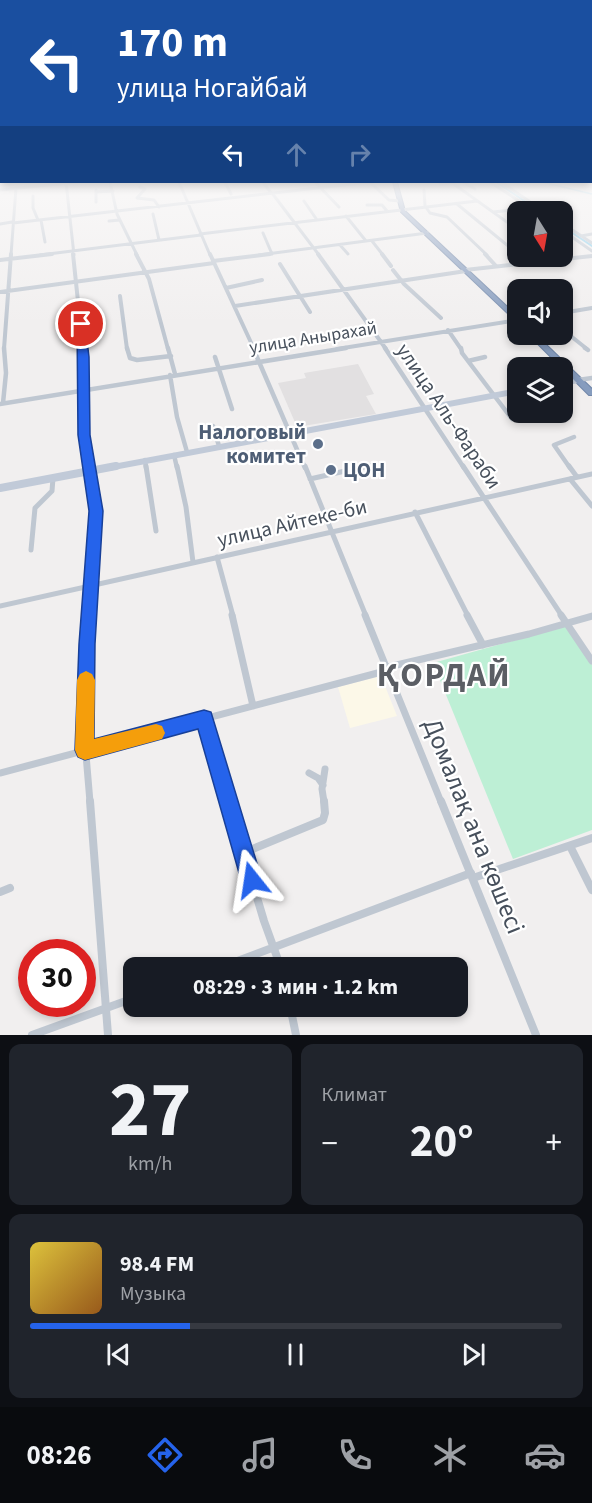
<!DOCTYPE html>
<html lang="ru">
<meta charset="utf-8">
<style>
body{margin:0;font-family:"Source Sans 3",sans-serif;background:#20242c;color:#f1f3f6;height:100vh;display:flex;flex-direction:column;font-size:22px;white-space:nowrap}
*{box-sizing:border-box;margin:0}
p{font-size:20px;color:#9ea1a6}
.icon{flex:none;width:33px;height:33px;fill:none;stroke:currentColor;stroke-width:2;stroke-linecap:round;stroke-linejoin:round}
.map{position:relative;height:1035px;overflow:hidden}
.panel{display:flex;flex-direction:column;gap:9px;padding:9px;background:#0d0f14;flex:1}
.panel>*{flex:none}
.guide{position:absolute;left:0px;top:0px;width:592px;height:183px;box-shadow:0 3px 9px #0003;background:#1a4fa0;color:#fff;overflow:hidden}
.needle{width:39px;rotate:169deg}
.buttons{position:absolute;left:507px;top:201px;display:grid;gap:12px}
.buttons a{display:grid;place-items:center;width:66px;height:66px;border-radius:12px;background:#171b24;box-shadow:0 3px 9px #0003;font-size:30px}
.speed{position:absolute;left:18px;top:939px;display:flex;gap:12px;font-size:30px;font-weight:700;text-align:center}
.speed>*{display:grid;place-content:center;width:78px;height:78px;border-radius:50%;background:#171b24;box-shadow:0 3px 9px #0003;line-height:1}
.speed .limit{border:9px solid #d22;background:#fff;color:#111}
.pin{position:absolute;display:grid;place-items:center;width:51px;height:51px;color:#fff;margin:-26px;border:3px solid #fff;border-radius:50%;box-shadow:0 2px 6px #0007}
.me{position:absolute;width:66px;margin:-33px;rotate:345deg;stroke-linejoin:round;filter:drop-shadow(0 0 4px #0008)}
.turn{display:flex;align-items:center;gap:21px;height:126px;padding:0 18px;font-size:27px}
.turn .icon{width:78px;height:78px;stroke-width:2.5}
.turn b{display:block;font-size:42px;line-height:51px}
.lanes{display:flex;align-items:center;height:57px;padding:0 18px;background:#0003;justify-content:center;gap:30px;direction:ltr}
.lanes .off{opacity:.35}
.big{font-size:45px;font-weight:700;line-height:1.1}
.panel .tile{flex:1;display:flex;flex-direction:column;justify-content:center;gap:9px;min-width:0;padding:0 21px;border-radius:12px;background:#20242c}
.panel .dial{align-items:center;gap:0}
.dial b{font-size:78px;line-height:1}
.song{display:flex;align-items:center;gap:18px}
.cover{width:72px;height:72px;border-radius:9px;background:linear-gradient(135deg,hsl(50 70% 55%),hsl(30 70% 35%))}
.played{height:6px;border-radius:3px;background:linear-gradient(90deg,#2563eb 30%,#363941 30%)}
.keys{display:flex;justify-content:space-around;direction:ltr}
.heat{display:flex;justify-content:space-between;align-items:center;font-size:33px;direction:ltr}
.panel .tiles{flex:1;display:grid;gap:9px;grid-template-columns:1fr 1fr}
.tile:last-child{grid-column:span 2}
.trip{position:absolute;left:123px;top:957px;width:345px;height:60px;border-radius:12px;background:#171b24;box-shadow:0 3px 9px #0003;font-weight:700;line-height:60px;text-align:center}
.dock{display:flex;height:96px;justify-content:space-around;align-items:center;background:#090b0e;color:#9ea1a6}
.dock .icon{width:42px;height:42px}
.dock .selected{color:#2563eb}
.dock b{font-size:27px;color:#f1f3f6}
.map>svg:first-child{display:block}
</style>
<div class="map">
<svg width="592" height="1035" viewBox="0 0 592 1035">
<rect width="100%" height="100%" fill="#f1efef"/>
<path fill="#fcf8e8" d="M381,676L397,716L350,728L338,687Z"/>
<path fill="#e2e0e1" d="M358,364L374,394L366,396L376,414L297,427L278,383L306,378L304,373Z"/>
<path fill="#bdefd5" d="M566,626L592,665V830L513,859L433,663Z"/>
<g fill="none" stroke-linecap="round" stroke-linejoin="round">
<path stroke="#8aceec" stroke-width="1.5" d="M542,182L592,194"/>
<path stroke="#8aceec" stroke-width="2" d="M496,182L541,212
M562,226L592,246"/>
<defs>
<path id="highway" d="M393,182H397L405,211L518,317V323L401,212Z
M528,334H535L592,389V395H589Z"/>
</defs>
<use href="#highway" stroke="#7187a9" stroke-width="2"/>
<path stroke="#bfc7d1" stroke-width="3" d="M66,182L74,255
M110,182L117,214L137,255
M179,182L210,255
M225,182L231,194
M263,182L271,193
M315,182L339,207
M370,182L389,200L400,201
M451,182L518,230
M463,182L475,189
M490,182L536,212
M501,182L545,212
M440,184L453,183
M140,187L145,189L137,198L154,200L159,207
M0,190L77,182
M96,190V202
M424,190L425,206
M96,192L113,191
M272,193L319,255
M33,196V208L38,220
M304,201L317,220
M457,204L518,254
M367,205H382L387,211
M425,206L430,213L447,217L487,255
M510,210L518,215
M493,212L530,208
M153,214L159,240
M346,216L366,241
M41,220L45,242
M109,221L120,220
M13,223L370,182
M562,223L592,243
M0,224L12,222
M562,230L592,251
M263,233L272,254
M200,234L477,201
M581,236L592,234
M372,241L383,255
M340,245L348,254
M11,255L16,188
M40,255L201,235
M259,255L427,233"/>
<path stroke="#bfc7d1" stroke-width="4" d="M73,254L83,349
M136,254L149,279L168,349
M210,254L254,349
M318,254L386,349
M382,254L391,266
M485,254L496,266
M0,260L52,254
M213,261L270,254
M280,264L310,312
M393,270L404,284L441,318
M465,270L592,256
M226,288L262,280
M0,292L214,263
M120,296L127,349
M235,306L466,271
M562,313L592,308
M562,329L587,349
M448,330L461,349
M4,349L11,254
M337,349L518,320"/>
<path stroke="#bfc7d1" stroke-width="4.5" d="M83,348L84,435L88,468
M127,348L130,358L137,360L171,356
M168,348L175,374
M253,348L305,468
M385,348L464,468
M461,348L462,353L512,419
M585,348L588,350
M215,357L232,409
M468,361L485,357
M170,375L177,417L187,452
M578,380L592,378
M3,403L6,373L4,348
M0,404L346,348
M213,426L219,446
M174,455L177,468
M145,460L146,468
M361,468L373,465L376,468
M570,468L554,445L574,437"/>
<path stroke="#bfc7d1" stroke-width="5" d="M87,466L96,503L90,616
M146,466L156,531
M177,466L186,507L193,562
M305,466L366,616
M374,466L382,474
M463,466L562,616
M569,466L577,477
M310,479L367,466
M570,479L592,506
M415,512L468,616
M31,550L35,508L52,491L53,478
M217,557L233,616
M0,606L592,474"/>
<path stroke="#bfc7d1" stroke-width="7" d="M90,615L84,731L90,802
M232,615L253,706
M365,615L441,802
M467,615L483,645
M561,615L592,661
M388,667L529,634L592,616
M204,719L229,802
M0,773L389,670
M309,773L318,778L323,785
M324,802L322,789L325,769"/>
<path stroke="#bfc7d1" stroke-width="8" d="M90,801L108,1035
M228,801L264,921L281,968
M441,801L536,1035
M570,846L592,890
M245,852L323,820L325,813L324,801
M473,878L592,838
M0,892L10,888
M219,968L471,873
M290,1006L296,1035
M32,1035L134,998"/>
<path stroke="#c1cad8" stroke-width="6" d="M562,383L578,380
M108,468L518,391"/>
<path stroke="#c1cad8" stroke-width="8" d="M0,488L116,466"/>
<use href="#highway" fill="#869cbe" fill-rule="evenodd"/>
</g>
<linearGradient id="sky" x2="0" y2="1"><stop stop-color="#82beea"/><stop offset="0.55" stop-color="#f9f8f8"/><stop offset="1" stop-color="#f9f8f8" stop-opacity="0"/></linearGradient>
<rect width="592" height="324" fill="url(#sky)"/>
<path fill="#2563eb" stroke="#184099" stroke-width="1.5" d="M77,322L85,324L89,357L90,435L103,511L95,644L94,739L204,710L211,712L262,880L259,887L252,890L244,887L241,880L198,729L85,760L78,757L75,750L79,644L89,511L78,435Z"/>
<path fill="#f59e0b" d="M86,671L92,674L95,680L94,739L156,724L162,726L165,733L162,739L85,760L78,757L75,750L77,680L80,674Z"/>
<g fill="#5c6f8a" stroke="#fff" stroke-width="2">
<circle cx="318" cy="444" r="6"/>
<circle cx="331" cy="470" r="6"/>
</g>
<g text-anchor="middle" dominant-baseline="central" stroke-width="4.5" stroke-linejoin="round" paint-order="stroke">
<g font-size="18" fill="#47505c" stroke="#fff">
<text transform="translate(313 338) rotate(-9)">улица Анырахай</text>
</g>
<g font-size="21" fill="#47505c" stroke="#fff">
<text transform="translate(449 416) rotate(56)">улица Аль-Фараби</text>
<text transform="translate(292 523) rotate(-13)">улица Айтеке-би</text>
</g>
<g font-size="21" font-weight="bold" fill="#4e5e75" stroke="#fff" text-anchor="end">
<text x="306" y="432">Налоговый<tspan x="306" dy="24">комитет</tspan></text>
<text x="343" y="470" text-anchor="start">ЦОН</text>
</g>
<g font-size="26" fill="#47505c" stroke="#fff">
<text transform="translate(474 826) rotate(68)">Домалақ ана көшесі</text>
</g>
<g font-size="33" font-weight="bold" letter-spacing="1.5" fill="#5b5e64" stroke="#fff">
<text x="444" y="675">ҚОРДАЙ</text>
</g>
</g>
</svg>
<div class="buttons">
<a><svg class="needle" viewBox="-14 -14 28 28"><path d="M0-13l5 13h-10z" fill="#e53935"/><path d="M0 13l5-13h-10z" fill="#9ea1a6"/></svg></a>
<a><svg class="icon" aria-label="sound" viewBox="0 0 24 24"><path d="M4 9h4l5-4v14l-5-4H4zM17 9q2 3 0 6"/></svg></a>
<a><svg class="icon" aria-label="layers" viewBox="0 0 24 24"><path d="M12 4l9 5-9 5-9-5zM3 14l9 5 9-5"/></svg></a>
</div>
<div class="speed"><div class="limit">30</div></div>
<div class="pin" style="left:81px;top:324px;background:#d93025"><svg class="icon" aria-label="arrive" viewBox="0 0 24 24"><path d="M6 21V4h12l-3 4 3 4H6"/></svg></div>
<svg class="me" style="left:252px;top:880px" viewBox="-20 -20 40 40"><path d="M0-17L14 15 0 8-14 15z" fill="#2563eb" stroke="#fff" stroke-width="4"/></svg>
<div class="trip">08:29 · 3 мин · 1.2 km</div>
<div class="guide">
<div class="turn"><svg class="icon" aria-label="left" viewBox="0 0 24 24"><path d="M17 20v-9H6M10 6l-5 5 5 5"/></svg><div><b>170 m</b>улица Ногайбай</div></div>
<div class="lanes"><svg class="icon" aria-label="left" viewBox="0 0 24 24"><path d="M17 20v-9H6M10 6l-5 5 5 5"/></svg><svg class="icon off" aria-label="ahead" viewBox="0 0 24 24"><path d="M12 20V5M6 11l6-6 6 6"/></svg><svg class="icon off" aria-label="right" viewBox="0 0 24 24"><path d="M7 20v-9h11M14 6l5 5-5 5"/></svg></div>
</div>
</div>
<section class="panel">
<div class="tiles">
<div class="tile dial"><b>27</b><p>km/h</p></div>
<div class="tile"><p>Климат</p>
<div class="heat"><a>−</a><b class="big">20°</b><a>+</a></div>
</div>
<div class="tile">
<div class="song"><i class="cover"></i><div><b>98.4 FM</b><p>Музыка</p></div></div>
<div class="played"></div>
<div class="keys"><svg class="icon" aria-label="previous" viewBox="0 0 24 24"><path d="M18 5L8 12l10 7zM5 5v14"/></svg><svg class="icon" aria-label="pause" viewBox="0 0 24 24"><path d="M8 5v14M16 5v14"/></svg><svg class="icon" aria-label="next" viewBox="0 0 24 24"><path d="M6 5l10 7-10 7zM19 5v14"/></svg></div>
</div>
</div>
</section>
<nav class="dock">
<b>08:26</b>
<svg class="icon selected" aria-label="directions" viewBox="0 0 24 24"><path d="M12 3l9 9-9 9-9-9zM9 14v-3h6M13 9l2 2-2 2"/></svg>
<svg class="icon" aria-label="music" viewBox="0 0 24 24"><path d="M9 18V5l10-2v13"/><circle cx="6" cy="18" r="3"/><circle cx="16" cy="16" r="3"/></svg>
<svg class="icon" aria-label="phone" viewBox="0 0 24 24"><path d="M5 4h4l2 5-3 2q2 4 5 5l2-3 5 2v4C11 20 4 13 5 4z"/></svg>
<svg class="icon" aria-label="climate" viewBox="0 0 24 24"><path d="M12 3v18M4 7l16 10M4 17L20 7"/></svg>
<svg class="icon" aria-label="car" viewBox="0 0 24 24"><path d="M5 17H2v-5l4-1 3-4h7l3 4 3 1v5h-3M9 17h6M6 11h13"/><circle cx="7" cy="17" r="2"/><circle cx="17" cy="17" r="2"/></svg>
</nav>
